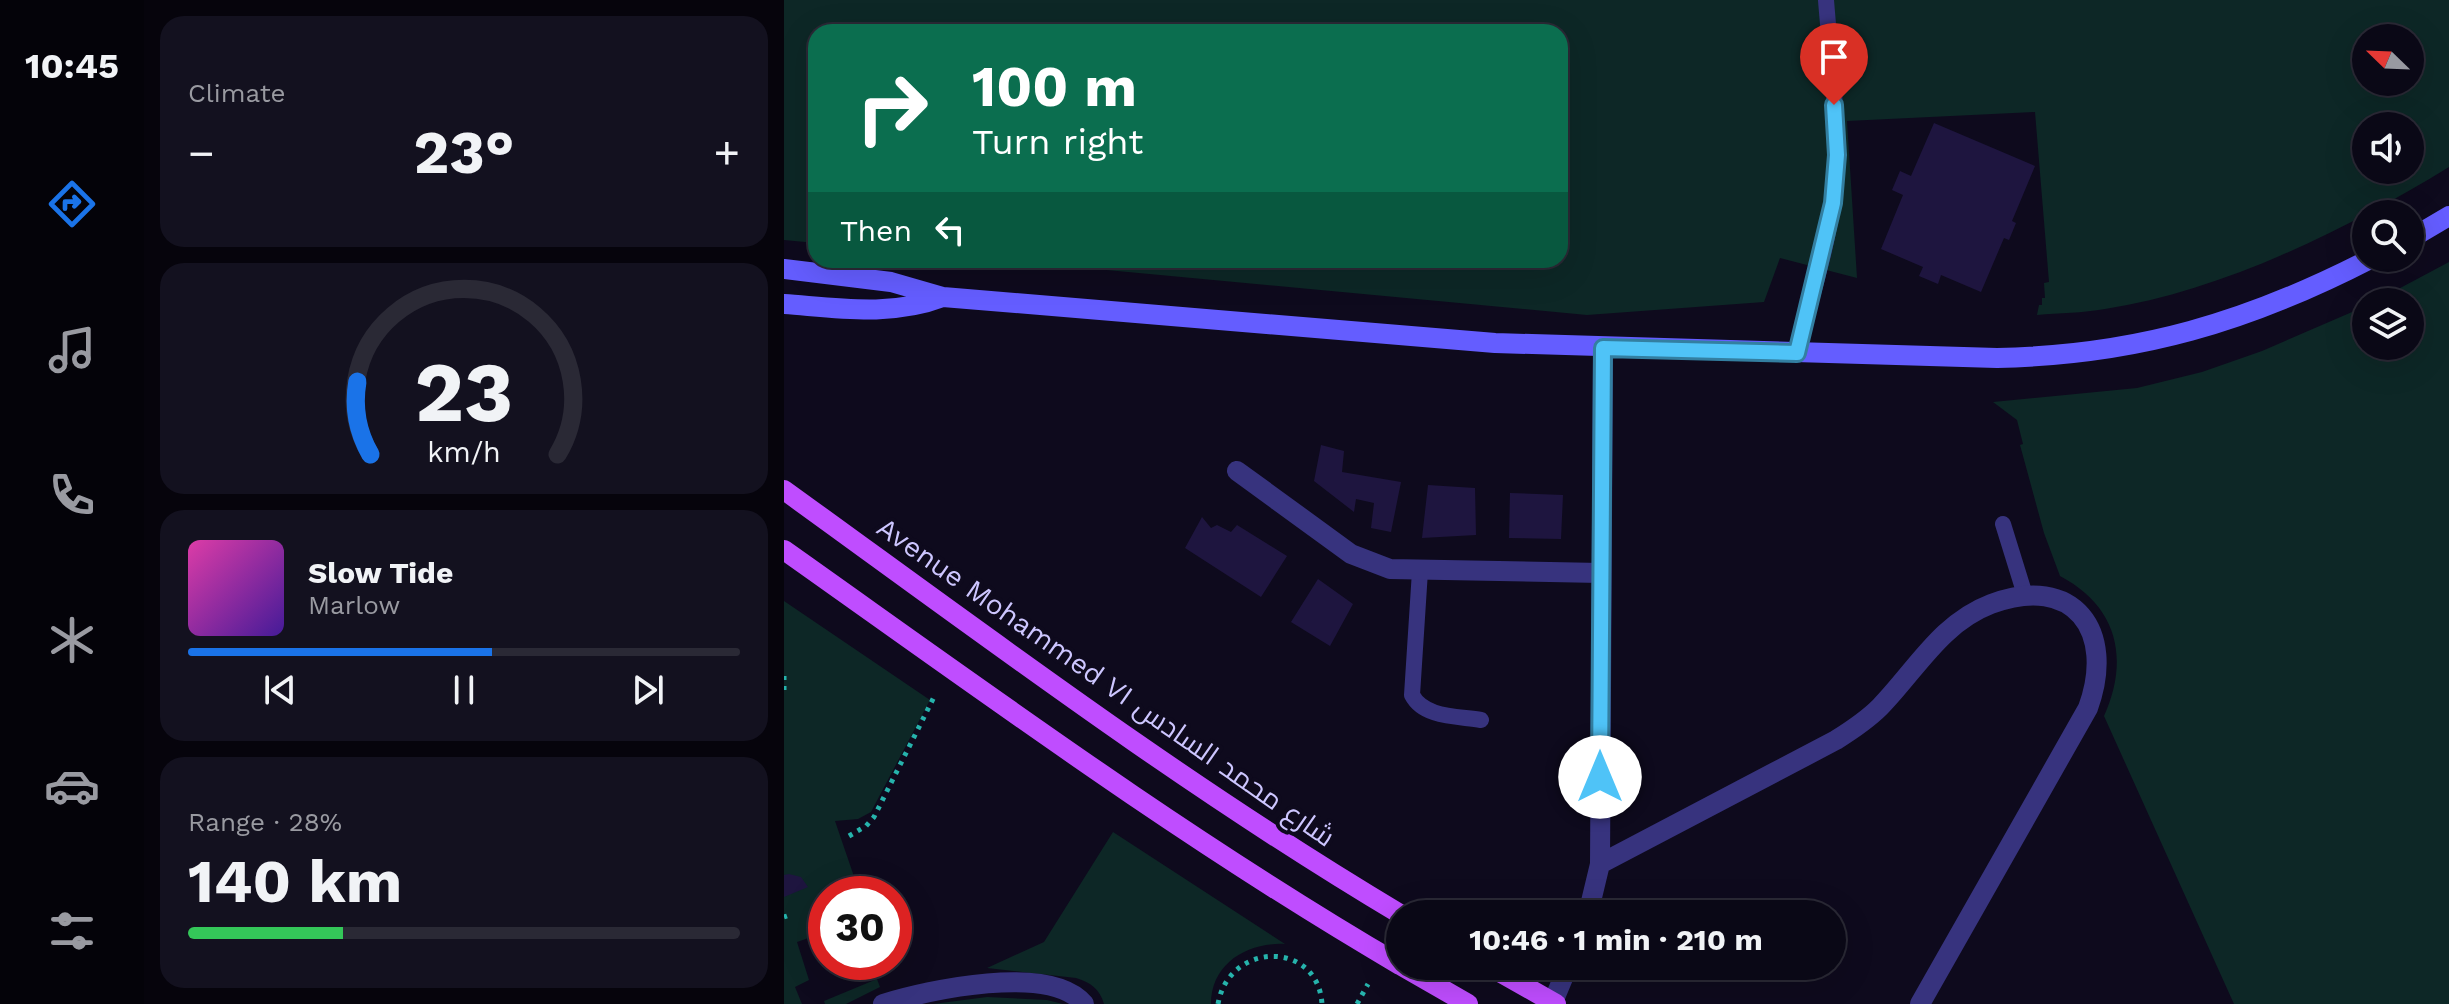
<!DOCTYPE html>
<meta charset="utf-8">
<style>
body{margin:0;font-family:"Work Sans",Cairo,sans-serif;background:#13111f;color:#f1f3f6;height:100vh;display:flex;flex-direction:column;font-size:30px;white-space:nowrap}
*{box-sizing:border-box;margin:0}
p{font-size:26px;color:#999aa1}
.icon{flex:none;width:44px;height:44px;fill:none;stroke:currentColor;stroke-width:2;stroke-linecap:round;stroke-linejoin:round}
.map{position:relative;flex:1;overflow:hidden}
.details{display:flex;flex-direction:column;gap:16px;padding:16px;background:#06040c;width:640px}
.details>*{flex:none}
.guide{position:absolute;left:24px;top:24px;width:760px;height:244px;border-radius:24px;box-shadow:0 8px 32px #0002,0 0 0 2px #2a2935;background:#0b6e4f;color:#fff;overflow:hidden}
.needle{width:52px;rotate:293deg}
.buttons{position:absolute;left:1568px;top:24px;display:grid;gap:16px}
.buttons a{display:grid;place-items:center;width:72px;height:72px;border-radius:50%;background:#0a0816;box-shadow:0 8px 32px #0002,0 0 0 2px #2a2935;font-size:40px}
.speed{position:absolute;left:24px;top:876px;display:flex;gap:16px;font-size:40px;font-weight:700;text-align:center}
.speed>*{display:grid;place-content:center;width:104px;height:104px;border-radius:50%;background:#0a0816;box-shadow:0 8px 32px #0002,0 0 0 2px #2a2935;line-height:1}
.speed .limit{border:12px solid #d22;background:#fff;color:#111}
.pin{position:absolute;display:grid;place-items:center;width:68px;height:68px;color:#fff;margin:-82px -34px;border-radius:50% 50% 50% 0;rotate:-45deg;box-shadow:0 0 8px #0007}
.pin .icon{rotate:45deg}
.me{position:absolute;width:88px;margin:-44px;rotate:0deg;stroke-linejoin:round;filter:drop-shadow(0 0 6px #0008)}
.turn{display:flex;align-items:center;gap:28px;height:168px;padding:0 32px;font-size:36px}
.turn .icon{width:104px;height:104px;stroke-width:2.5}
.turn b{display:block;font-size:56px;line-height:68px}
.then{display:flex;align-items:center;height:76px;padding:0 32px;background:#0003;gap:16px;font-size:30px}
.big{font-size:60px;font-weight:700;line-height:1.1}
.details .card{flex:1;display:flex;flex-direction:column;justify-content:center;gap:12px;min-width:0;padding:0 28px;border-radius:24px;background:#13111f}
.details .dial{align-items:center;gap:0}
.dial svg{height:208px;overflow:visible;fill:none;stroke:#2a2935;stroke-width:7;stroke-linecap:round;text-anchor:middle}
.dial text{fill:#f1f3f6;stroke:none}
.song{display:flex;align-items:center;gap:24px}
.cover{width:96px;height:96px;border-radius:12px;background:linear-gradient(135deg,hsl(320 70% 55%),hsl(260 70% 35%))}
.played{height:8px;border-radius:4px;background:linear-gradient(90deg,#1a73e8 55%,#2a2935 55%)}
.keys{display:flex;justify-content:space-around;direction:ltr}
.heat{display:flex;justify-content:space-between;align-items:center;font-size:44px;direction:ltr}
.charge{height:12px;border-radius:6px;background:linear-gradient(90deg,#34c759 28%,#2a2935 0)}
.trip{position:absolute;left:602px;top:900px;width:460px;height:80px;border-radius:40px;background:#0a0816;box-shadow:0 8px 32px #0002,0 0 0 2px #2a2935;font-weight:700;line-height:80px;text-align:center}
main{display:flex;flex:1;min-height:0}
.menu{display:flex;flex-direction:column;width:144px;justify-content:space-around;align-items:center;background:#040309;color:#999aa1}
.menu .icon{width:56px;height:56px}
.menu .on{color:#1a73e8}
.menu b{font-size:36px;color:#f1f3f6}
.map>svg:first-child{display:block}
</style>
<main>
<nav class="menu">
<b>10:45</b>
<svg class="icon on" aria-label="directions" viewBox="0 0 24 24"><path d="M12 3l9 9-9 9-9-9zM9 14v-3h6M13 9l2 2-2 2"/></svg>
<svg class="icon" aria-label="music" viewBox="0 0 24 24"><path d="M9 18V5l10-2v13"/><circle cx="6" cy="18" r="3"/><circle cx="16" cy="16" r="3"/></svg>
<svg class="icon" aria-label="phone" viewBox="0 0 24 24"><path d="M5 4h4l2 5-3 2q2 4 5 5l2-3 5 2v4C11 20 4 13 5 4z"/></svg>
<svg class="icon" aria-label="climate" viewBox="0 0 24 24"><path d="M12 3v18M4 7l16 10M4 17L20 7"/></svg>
<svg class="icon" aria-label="car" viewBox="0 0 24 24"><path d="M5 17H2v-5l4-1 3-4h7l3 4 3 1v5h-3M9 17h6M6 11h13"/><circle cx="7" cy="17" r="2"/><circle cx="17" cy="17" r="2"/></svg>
<svg class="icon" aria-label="filters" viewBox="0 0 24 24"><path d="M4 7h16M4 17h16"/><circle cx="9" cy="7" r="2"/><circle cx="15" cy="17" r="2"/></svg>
</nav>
<section class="details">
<div class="card"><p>Climate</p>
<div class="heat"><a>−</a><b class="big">23°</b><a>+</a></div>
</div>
<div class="card dial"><svg viewBox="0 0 100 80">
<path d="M14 69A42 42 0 1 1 86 69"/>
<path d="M14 69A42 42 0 0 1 9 41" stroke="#1a73e8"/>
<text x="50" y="56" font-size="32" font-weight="700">23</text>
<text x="50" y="72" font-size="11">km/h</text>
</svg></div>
<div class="card">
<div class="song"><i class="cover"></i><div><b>Slow Tide</b><p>Marlow</p></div></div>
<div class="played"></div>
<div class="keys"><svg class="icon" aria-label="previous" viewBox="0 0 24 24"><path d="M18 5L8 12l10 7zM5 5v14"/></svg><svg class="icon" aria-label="pause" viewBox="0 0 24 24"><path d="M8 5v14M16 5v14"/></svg><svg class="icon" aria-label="next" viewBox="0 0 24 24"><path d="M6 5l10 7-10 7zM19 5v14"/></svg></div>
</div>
<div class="card"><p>Range · 28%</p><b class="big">140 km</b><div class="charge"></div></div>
</section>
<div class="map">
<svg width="1665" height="1004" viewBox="0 0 1665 1004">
<rect width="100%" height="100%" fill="#0e0a1d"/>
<path fill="#0d2726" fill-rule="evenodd" d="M0,0H1665V167C1564,229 1438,291 1321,309C1299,313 1275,313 1253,315L1255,305H1258V298H1261L1260,283L1265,282L1251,112L1063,121L1073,278L996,258L980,302L803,315L216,260H776V32H32V243L0,240ZM1582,38H1626V82H1582ZM1582,126H1626V170H1582Z
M1665,262V1004H1450L1320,716C1346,658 1333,606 1276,576L1260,533L1236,445L1239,444L1233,420L1209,402L1353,388L1418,372L1478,351L1582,306V346H1626V302H1590Z
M0,601L146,700L87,812L74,819L51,821L76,894H42V932L13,942L25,980L11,987L18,1004H0Z
M329,832L501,944C464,942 427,963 427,1004H320C316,989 306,982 292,978L203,968L260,942Z
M93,979L96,987L62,1004H41L40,1001Z
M203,997L263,1000L279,1004H149Z"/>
<path fill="#1e153f" d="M1150,123L1251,166L1228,221L1232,223L1225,240L1220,238L1197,292L1157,275L1154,284L1135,276L1139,267L1097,249L1119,195L1108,190L1116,171L1127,176Z
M537,445L560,451L558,472L617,482L607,532L587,528L590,503L572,499L570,512L530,481Z
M644,485L691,488L692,535L638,538Z
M726,493L779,495L777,539L725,538Z
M418,517L427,528L433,525L447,532L453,525L503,556L477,597L401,548Z
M534,579L569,604L546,646L507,622Z
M5,874L17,877L24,887L0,897V875Z"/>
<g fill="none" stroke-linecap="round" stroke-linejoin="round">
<path stroke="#26b3ac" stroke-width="5" stroke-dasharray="4 6" stroke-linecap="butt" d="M0,676V692
M65,836L82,826L90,817L150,697
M0,917L3,916
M434,1004C445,941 534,940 538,1004
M573,1004L584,984"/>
<path stroke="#37337e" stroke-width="16" d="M1013,353C1025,304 1042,254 1049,203C1058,137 1047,67 1042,0
M1219,524L1241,595
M636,571L628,695C640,718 674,716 697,720"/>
<path stroke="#37337e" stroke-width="20" d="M453,471L567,554L606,569L817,573
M816,864L1052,740C1068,730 1083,720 1096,707C1132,670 1157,623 1207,604C1290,573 1332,631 1304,708L1136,1004
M804,914L816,864L819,348
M769,1002L784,966
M99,1004C144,990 266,963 300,1004"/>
<path stroke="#645dff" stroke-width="20" d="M1626,239L1665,216
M0,269L107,282L159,297L711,343L1213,358C1353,355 1464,322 1588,258
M0,304C54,308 107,317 159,297"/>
<path stroke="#bf4dff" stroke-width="20" d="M0,490C202,636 401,786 616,914
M0,550C202,693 402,840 616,965
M618,966L684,1004
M705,966L772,1004"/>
</g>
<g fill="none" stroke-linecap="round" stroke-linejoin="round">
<defs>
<path id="route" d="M816,777L819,348L1013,353L1049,203L1053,155L1050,105"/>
</defs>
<use href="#route" stroke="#337fa1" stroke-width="20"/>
<use href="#route" stroke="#4fc3f7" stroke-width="14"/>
</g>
<g text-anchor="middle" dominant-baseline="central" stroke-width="8" stroke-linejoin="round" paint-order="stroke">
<g font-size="28" fill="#cdc6ff" stroke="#0e0a1d">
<text transform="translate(322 682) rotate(35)">Avenue Mohammed VI شارع محمد السادس</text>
</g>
</g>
</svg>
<div class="buttons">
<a><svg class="needle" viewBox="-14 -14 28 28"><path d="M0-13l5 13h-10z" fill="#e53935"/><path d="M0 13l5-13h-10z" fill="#999aa1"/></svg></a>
<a><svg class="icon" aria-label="sound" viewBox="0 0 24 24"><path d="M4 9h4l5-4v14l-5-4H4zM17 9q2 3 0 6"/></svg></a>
<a><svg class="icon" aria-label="search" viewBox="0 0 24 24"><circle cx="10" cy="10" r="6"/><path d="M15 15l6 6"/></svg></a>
<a><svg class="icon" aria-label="layers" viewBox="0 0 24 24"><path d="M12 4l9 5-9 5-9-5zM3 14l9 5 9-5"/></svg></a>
</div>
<div class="speed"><div class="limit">30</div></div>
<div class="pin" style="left:1050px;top:105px;background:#d93025"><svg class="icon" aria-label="arrive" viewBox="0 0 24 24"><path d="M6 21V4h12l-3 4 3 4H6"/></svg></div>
<svg class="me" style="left:816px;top:777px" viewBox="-20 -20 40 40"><circle r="19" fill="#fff"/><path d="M0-13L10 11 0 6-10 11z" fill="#4fc3f7"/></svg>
<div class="trip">10:46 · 1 min · 210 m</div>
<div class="guide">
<div class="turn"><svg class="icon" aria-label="right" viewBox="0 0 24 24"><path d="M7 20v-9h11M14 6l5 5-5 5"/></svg><div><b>100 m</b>Turn right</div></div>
<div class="then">Then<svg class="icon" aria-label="left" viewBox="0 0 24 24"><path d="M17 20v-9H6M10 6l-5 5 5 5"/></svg></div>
</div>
</div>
</main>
